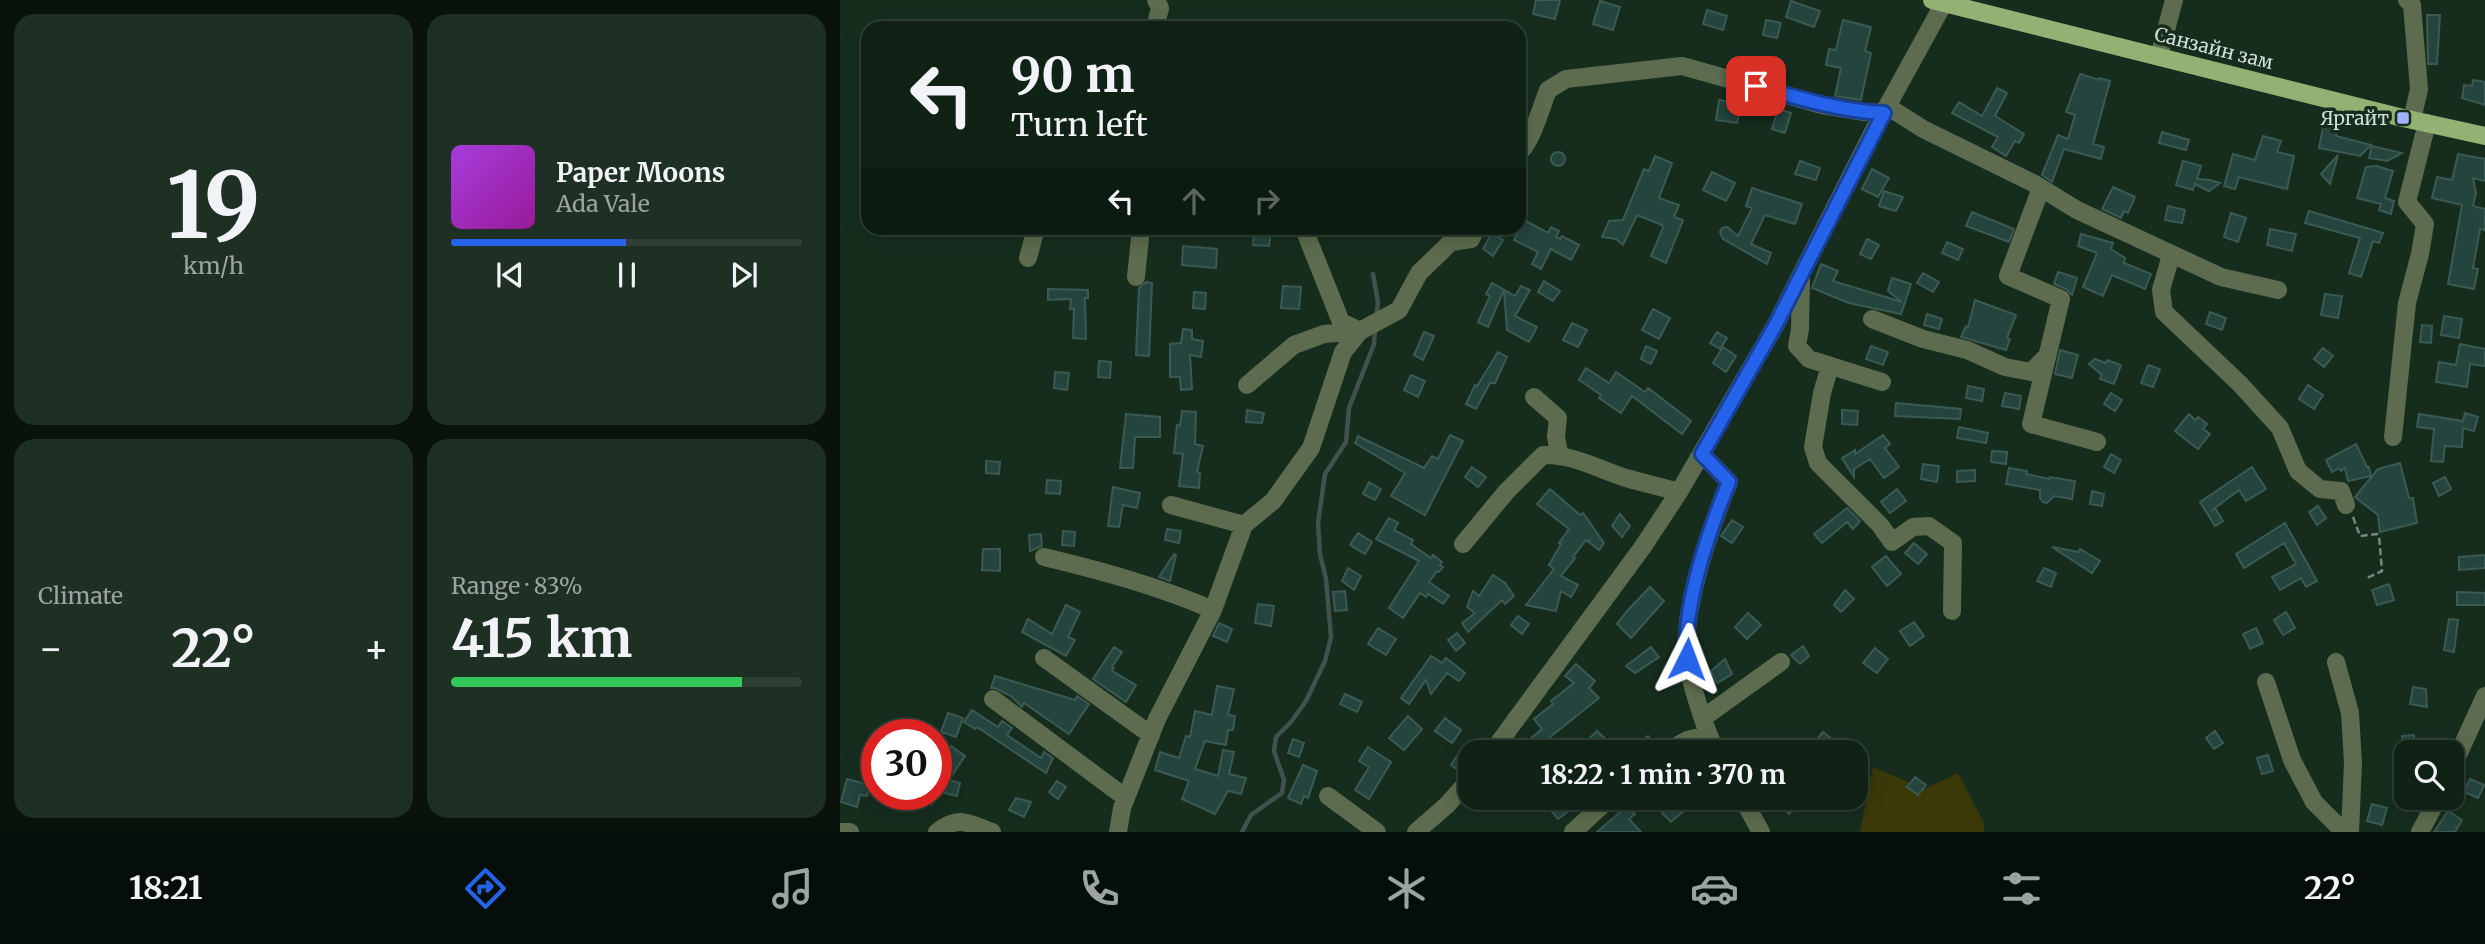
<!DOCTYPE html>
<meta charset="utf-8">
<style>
body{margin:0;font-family:Merriweather,serif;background:#1e2f23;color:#f1f3f6;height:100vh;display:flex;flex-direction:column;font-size:26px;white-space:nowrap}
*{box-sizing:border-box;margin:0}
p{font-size:23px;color:#9ca4a1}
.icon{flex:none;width:38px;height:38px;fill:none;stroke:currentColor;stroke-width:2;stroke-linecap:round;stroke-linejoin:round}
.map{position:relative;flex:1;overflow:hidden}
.panel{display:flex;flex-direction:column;gap:14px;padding:14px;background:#09130c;width:840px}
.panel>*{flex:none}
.top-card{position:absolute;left:21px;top:21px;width:665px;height:214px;border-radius:21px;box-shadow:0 4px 18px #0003,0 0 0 2px #303f35;background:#102216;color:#f1f3f6;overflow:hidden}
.tools{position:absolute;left:1554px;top:740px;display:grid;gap:14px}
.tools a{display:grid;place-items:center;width:70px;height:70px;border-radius:14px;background:#102216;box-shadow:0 4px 18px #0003,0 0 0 2px #303f35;font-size:35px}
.speed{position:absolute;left:21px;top:719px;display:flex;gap:14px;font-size:35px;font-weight:700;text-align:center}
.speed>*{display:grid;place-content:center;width:91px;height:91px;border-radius:50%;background:#102216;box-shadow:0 4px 18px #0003,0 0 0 2px #303f35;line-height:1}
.speed .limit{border:10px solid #d22;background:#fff;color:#111}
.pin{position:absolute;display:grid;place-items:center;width:60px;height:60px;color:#fff;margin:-30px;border-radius:14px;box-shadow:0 4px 10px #0006}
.me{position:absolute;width:77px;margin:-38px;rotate:3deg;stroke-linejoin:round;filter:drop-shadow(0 0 5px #0008)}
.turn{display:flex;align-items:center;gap:24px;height:147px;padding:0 35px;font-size:32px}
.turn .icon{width:91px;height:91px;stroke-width:2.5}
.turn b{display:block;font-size:49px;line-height:60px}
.lanes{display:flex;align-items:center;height:66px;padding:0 35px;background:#0003;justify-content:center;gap:35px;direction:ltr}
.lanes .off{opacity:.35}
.big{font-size:52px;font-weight:700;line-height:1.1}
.panel .tile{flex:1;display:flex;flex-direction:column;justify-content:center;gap:10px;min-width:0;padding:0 24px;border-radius:21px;background:#1e2f23}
.panel .dial{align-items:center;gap:0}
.dial b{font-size:91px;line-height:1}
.song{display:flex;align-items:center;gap:21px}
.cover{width:84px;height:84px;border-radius:10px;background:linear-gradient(135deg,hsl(280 70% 55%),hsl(300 70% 35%))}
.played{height:7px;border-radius:4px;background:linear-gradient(90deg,#2563eb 50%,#303f35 50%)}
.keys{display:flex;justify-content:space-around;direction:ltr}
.heat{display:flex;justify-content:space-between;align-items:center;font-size:38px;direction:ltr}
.charge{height:10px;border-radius:5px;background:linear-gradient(90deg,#34c759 83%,#303f35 0)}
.panel .tiles{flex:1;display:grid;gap:14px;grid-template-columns:repeat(2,1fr)}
.trip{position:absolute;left:618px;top:740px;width:410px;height:70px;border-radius:21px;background:#102216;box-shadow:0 4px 18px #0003,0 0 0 2px #303f35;font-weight:700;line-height:70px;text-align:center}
.tab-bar{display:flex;height:112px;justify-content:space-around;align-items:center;background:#060e09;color:#9ca4a1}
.tab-bar .icon{width:49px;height:49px}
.tab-bar .on{color:#2563eb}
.tab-bar b{font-size:32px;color:#f1f3f6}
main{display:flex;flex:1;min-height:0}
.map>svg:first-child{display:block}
</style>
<main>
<section class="panel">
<div class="tiles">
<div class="tile dial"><b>19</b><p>km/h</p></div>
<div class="tile">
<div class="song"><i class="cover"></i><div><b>Paper Moons</b><p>Ada Vale</p></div></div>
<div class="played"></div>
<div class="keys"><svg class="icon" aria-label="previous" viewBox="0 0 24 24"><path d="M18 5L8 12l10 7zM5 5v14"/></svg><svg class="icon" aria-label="pause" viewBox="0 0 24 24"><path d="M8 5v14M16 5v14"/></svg><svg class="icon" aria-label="next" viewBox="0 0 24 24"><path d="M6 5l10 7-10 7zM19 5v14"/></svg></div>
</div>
<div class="tile"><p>Climate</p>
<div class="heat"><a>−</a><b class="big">22°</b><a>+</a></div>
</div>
<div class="tile"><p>Range · 83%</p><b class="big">415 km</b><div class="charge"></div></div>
</div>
</section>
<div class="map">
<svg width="1645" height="832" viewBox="0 0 1645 832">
<rect width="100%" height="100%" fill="#162d1e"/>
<path fill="#3c3909" d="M1033,767L1084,789L1118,773L1144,823V832H1020Z"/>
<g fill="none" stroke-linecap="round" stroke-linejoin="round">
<path stroke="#42514e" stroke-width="4.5" d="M533,274L538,302L536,317
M402,832L411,815L442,793L444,780L434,751L436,737L451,722L466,701L485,661L491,637L486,579L480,554L478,523L485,474L506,442L509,408L534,344L535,329"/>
</g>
<path fill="#24443d" stroke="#3a5a53" stroke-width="2" d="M696,0H720L715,19L693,14Z
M760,1L780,7L773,30L753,24Z
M951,1L980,11L974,27L946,17Z
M867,10L887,16L883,30L863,24Z
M1587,15H1600L1597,64H1588Z
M926,20L941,23L937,38L923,35Z
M1003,20L1031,27L1025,51L1031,53L1021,100L995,96L1001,68L986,65L989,49L996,50Z
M1240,74L1259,80V78L1270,81L1253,144L1264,147L1261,159L1224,149L1212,182L1202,175L1218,135L1228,139L1235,115L1226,112Z
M1633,80L1645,82V105L1622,98L1624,85L1632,86Z
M1157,88L1167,93L1155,116L1184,134L1179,143L1175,141L1166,156L1152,147L1158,137L1112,113L1119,102L1142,116Z
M879,100L901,104L897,123L876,120Z
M938,109L951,113L945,133L932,129Z
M1483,127L1497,130L1496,136L1531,145L1520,156L1479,148Z
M1322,132L1349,140L1346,150L1319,143Z
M1423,136L1441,141L1437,152L1454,156L1447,189L1399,177L1395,189L1384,186L1393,154L1415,160Z
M1532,146L1562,153L1547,161L1529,158Z
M711 159a7 7 0 1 1 14 0a7 7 0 1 1-14 0Z
M1618,154L1645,159V181L1633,178L1636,193L1633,206L1645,209V230L1640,229L1633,268L1638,269L1634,289L1608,284L1622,205L1592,198L1597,177L1612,180Z
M1498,155L1490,184L1481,174Z
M815,156L832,163L819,198L839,205L834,217L843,220L826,263L811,256L823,228L822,225L797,215L783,245L776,239L762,237L769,221L783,220L804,169L809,171Z
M960,161L980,168L976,180L955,174Z
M1343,161L1361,166L1357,179L1370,180L1380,183L1369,191L1355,184L1353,190L1336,185Z
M1536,166L1553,171L1545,198L1554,201L1551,214L1539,210L1541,204L1517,198L1526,167Z
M1032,169L1049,178L1038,197L1022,189Z
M872,172L895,183L886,201L863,190Z
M1273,187L1295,197L1288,213L1284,211L1281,218L1262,209Z
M912,188L962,204L955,224L925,215L911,244L931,253L927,264L883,239L880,232L882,228L887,227L898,236L912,208L906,206Z
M1044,191L1063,197L1056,211L1039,206Z
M1328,206L1345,210L1342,223L1325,220Z
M1469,211L1543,233L1539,243L1533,241L1521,277L1509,273L1520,238L1465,223Z
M1132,212L1174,229L1169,242L1126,226Z
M1391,213L1406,218L1398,242L1384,237Z
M684,220L708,233L711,227L719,231L716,237L720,239L722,236L739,245L731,260L711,249L701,269L692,264L698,252L674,240Z
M1430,229L1456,234L1452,251L1427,245Z
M414,231L431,233L429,246L413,245Z
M652,233L663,240L653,256L643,249Z
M1241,234L1273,243L1271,249L1285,258L1284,263L1311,274L1305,289L1272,275L1263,296L1243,287L1257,253L1238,246Z
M1027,239L1039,245L1031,259L1020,254Z
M1107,242L1123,249L1118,260L1102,253Z
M343,246L377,249L376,268L342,265Z
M981,264L998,271L993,281L1062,302L1048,291L1052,278L1071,284L1061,314L1009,303L972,288Z
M1218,272L1237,278L1232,295L1226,289L1214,284Z
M1083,273L1099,282L1093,292L1077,283Z
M704,281L720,291L713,301L698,292Z
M306,282L312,283L309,356L296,355L299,288Z
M652,283L664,290L648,327L638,322L650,296L646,294Z
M443,286L461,287L459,309L441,308Z
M681,286L690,290L675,316L697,327L689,342L667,330L664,290L675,296Z
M208,289L248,290V298H245L246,339L233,338L234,309H230L231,299L208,300Z
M354,292L366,293L365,309L353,308Z
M1485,294L1502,296L1498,318L1481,315Z
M1135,300L1176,315L1167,338L1170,339L1166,350L1121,337L1126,326L1128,327Z
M813,309L830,318L819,339L802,330Z
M1370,312L1386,318L1382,330L1366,324Z
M1087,314L1102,319L1099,329L1084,325Z
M1604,316L1622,319L1619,338L1601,335Z
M732,323L747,330L738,347L723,340Z
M1582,325L1592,326L1591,343L1580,342Z
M343,329L352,330V339L363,341L361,357L350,355L352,389L341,390L340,377H330V344L341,343Z
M584,332L594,336L583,360L574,355Z
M877,332L887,338L880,349L870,343Z
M1620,344L1645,349V366L1630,364L1627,387L1596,382L1599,362L1616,365Z
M806,346L817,351L811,364L801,359Z
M1031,346L1048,352L1043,365L1026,359Z
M883,347L896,356L886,372L873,363Z
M1483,348L1493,356L1484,367L1474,359Z
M1220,350L1238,355L1232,378L1215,374Z
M658,352L667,357L655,383H650L636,409L626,404L635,385L637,386Z
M1255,359L1266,363L1267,360L1281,365L1274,384L1260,379L1262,375L1249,364Z
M259,361L271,362L270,378L258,377Z
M1308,365L1320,369L1313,387L1301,383Z
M746,368L769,383L776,372L805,392L808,388L851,421L842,434L792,396L781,413L759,398L761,395L739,380Z
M215,372L229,373L227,390L214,388Z
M571,375L585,381L578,397L564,390Z
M1468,385L1483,395L1474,409L1459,399Z
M1128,386L1144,389L1142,401L1126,398Z
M1165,393L1181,396L1179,409L1162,406Z
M1271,393L1282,400L1275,411L1264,404Z
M1056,403L1121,409L1120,419L1055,416Z
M407,410L424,413L422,423L406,422Z
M1002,410L1018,411L1017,425L1002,424Z
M342,411L356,412L355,444L363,446L357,472L360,473L359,488L339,486L343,454L334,453L337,425L340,426Z
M1625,413L1638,417L1634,431L1623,428L1622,447L1605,446L1603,462L1591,461L1594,429L1577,427L1579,414L1623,421Z
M286,414L320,417V437H295L293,468H280Z
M1349,414L1355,420L1358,417L1367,424L1363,429L1370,434L1358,449L1335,431Z
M1119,427L1148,433L1146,443L1117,438Z
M610,435L623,441L585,515L551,496L565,473L515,443L518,436L584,468L592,456L598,459Z
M1043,435L1050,444L1045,448L1059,467L1044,478L1030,459L1014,469V477L1002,458L1015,450V454Z
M1516,444L1527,467H1529L1531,476L1508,481L1505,468L1501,471L1499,468L1492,472L1486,460Z
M1152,451L1167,452L1166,464L1151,462Z
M1271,454L1281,460L1274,473L1264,467Z
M146,461L160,462L159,474L146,473Z
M1560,463L1569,498H1573L1577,523L1540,532L1538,515L1515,497L1538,469Z
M1083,464L1099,466L1097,482L1081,479Z
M632,467L646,477L638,487L625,477Z
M1412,467L1426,489L1406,501L1399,490L1371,511L1375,508L1383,521L1375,526L1360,502Z
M1169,468L1187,471L1186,474L1209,479L1210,477L1235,481L1232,499L1214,496L1207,503L1203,502L1200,498V490L1166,484Z
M1135,470V481L1117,482V471Z
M1605,477L1611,489L1599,496L1593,483Z
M207,480L221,481L220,494L206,493Z
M529,482L541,489L535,500L523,494Z
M273,487L300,493L297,508L283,505L279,527L268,526Z
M710,489L740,515L743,513L764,543L759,550L750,543V540L748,542L746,540L733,557L735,558L721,576L738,585L731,597L721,591L716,611L686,605L714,569L709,565L721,544L719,543L729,529L697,504Z
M1057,489L1066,501L1050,513L1041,502Z
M1252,491L1264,494L1262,506L1250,504Z
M1478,506L1486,518L1477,525L1469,512Z
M1007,508L1020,521L1013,529L1007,522L982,543L974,534Z
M780,514L790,526L782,537L772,526Z
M549,518L558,523L554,530L573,540L571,544L591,558L593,555L602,562L600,565L603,567L599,572L597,571L589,582L609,596L603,604L588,594L586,597L580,593L563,618L549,608L579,561L536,539Z
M892,520L903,527L892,543L881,536Z
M1445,523L1477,581L1466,587L1461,578L1440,590L1432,577L1456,564L1444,543L1404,568L1396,554Z
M327,529L341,531L339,543L325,540Z
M223,531L235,532L234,546L222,545Z
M518,533L532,542L525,554L510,545Z
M201,534L202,546L190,551L189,535Z
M1074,543L1087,554L1078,564L1065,553Z
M1212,547L1239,552L1240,549L1260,561L1252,573Z
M143,549H160V571L142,570Z
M334,554L336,555L330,581L319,577Z
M1645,555V568L1619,570V557Z
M1046,556L1061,574L1047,586L1032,567Z
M508,568L521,576L514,590L502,581Z
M1204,568L1216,573L1211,587L1197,581Z
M653,575L665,583L674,596L665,604L662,600L628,632L622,623L635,613L627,607L633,591L639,596Z
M1549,584L1554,600L1537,605L1532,590Z
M810,587L824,601L791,638L777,624L788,610Z
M1005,590L1014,599L1001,612L994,605Z
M505,591L507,610L495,611L493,592Z
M1617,592L1645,593V605H1617Z
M418,604L434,606L431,626L415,623Z
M226,605L240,612L228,637L235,640L226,656L182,632L188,619L212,634Z
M1446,612L1455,628L1443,635L1434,620Z
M908,613L921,625L907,639L895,627Z
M678,616L689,624L682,634L671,625Z
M1609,619L1618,620L1614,652L1604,650Z
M1074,622L1084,636L1070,646L1060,631Z
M379,623L392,629L387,642L373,636Z
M538,628L556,639L546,655L528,644Z
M1416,628L1423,643L1410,649L1403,634Z
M617,633L625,643L616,651L608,640Z
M963,646L969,656L960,664L951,655Z
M274,647L282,652L272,667L274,668L272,671L296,685L286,702L253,679Z
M811,647L819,657L795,673L786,666Z
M1035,648L1048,659L1037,673L1023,663Z
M591,656L602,663L606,658L625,673L619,681L607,673L591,694L586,680L569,704L561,698Z
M885,659L892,674L877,683L871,671Z
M736,664L755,681L749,688L759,698L705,741L708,744L698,752L689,740L702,729L694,719L713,704L711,701L734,683L725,676Z
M155,676L235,700L237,696L249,704L229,734L184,703L182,707L171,696L155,688H151Z
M377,686L394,689L388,715L395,716L393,730H388L386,745L365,741L355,769L378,776L383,750L394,752L389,774L406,778L401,794L388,791L375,814L342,799L349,781L315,770L320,752L339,758L346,736L350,737L355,711L372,715Z
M1573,687L1586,689L1587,707L1570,704Z
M505,694L522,702L517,712L500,704Z
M132,710L158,727L162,721L172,728L167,735L201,758L204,752L213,758L206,773L137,727L135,729L124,722Z
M108,713L123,718L116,737L101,732Z
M568,716L582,729L564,750L549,738Z
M605,718L621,730L612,743L595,731Z
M757,731L772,745L763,752H736L747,744L746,742Z
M1375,731L1383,743L1374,749L1366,738Z
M983,732L1008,752H967Z
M1574,735L1575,752H1564L1562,736Z
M808,736L815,745L805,752H799L794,746Z
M453,739L464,743L459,757L448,753Z
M111,746L125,756L109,780L120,783L117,796L101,792L92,804L93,794H96V776L103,759Z
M528,747L551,762L529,799L515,790L529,767L519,761Z
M1428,755L1433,771L1422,774L1417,758Z
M617,756L630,765L621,772L611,765Z
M463,765L477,771L468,798L464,796L461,804L448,798Z
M1075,777L1086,785L1078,795L1067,787Z
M7,779L30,785L27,796L20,795L17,807L1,802Z
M1630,779L1644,785L1638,798L1624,792Z
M217,781L226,787L218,799L209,792Z
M176,798L191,802L184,817L169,810Z
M838,798H859L831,822L822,813Z
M933,798H966L949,814Z
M723,802L730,810L718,819L711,811Z
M1532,804L1547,808L1542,825L1527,821Z
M787,806L795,814L789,819L801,832H757Z
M1608,811L1622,820L1615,832H1594Z"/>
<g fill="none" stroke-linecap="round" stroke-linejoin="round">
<path stroke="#76887c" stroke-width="2.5" stroke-dasharray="7 3.5" stroke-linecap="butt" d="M1513,517L1520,536L1537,534L1539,536L1542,571L1525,579"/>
<path stroke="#5d6c4e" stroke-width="18" d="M1567,0L1572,5L1579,89L1572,120
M315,28L320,8L316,0
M1319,56L1334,0
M1047,106L1083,129L1193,183L1237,210L1381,277L1438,290
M679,153C692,142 701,107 708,90L726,79L842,66L982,105L1024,112L1044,113
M1201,188L1168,276L1221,299L1191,424L1257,442
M466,234L501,322L520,331
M1331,255L1321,290L1324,312L1400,384L1440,428L1458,471L1480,489L1501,491L1506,505
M188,258L196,228
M296,277L301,228
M961,280L960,329L957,346L969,359L1042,382
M1032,319L1083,339L1127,350L1165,367L1191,372L1207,356
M990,366L982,393L973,447L978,463L1040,525L1052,542L1073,527L1089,526L1113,543L1112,611
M407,385L454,345L484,334L520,331
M694,397L718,418L716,436L719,454
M1553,437L1567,303L1580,254L1585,224L1567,202L1587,123
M862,454L889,482C870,529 848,593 846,644C845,669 865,731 877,752
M331,505L404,525
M623,544L666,492L703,455C733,454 758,469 786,478C804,483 821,487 839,492
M204,557C262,571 318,586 373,610
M204,658L311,735
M1496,662L1510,713L1513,763L1510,832
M1426,682L1452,760L1474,802L1504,832
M153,699L286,798
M863,718L941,662
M652,752L802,548L839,492L935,326L1033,132L1104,3
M826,752L847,740L867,735
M1612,768L1645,696
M488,796L537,832
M902,798L921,832
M0,832H10
M97,832C119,815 128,823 152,832
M278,832L282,808L317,719L373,610L404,525L433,501L471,448L503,352L520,331L559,310L579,273L611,242L631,239L636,228
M576,832L607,805L630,779
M733,832L770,798
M1580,832L1598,798"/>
<path stroke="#92b173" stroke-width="18" d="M1092,0L1563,118L1645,136"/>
</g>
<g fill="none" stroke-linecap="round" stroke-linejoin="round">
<defs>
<path id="route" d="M847,659C842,608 869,530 889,482L862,454L935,326L1044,113C1000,111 958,98 916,86"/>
</defs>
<use href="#route" stroke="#184099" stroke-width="18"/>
<use href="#route" stroke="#2563eb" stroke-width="12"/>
</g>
<rect fill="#a3b2fd" stroke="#162d1e" stroke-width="2.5" x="1556" y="111" width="14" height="14" rx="3.5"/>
<g text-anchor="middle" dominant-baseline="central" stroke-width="7" stroke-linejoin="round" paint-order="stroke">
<g font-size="19" fill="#d0ded4" stroke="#162d1e">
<text transform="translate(1374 48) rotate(14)">Санзайн зам</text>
</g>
<g font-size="19" fill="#d0ded4" stroke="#162d1e" text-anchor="end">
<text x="1549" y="118">Яргайт</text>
</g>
</g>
</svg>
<div class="tools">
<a><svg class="icon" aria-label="search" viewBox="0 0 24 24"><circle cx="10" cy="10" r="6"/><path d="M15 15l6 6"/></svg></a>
</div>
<div class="speed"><div class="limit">30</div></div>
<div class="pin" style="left:916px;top:86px;background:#d93025"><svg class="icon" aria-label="arrive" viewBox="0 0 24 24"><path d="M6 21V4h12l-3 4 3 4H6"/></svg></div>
<svg class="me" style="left:847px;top:659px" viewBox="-20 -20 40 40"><path d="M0-17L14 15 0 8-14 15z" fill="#2563eb" stroke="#fff" stroke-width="4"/></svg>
<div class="trip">18:22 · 1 min · 370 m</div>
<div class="top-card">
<div class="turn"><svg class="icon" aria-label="left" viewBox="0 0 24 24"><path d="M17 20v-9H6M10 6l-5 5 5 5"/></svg><div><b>90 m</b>Turn left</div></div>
<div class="lanes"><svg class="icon" aria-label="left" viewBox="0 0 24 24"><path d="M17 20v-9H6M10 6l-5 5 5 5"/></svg><svg class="icon off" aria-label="ahead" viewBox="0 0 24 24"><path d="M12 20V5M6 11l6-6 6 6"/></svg><svg class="icon off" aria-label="right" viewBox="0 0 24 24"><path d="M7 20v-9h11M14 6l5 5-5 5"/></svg></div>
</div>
</div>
</main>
<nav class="tab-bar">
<b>18:21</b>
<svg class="icon on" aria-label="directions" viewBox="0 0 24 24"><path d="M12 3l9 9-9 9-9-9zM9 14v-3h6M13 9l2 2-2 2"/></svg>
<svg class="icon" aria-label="music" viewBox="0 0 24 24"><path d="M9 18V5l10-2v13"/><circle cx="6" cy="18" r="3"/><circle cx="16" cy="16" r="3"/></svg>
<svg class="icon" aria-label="phone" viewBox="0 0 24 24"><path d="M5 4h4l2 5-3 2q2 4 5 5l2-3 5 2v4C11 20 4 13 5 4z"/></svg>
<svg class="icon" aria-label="climate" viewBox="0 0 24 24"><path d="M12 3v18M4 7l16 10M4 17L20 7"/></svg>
<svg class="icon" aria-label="car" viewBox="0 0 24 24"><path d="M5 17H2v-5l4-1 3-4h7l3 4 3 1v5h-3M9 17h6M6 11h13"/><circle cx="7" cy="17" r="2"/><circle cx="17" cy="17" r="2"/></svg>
<svg class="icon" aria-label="filters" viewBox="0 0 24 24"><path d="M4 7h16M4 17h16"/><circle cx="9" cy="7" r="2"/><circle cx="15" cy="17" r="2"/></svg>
<b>22°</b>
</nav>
